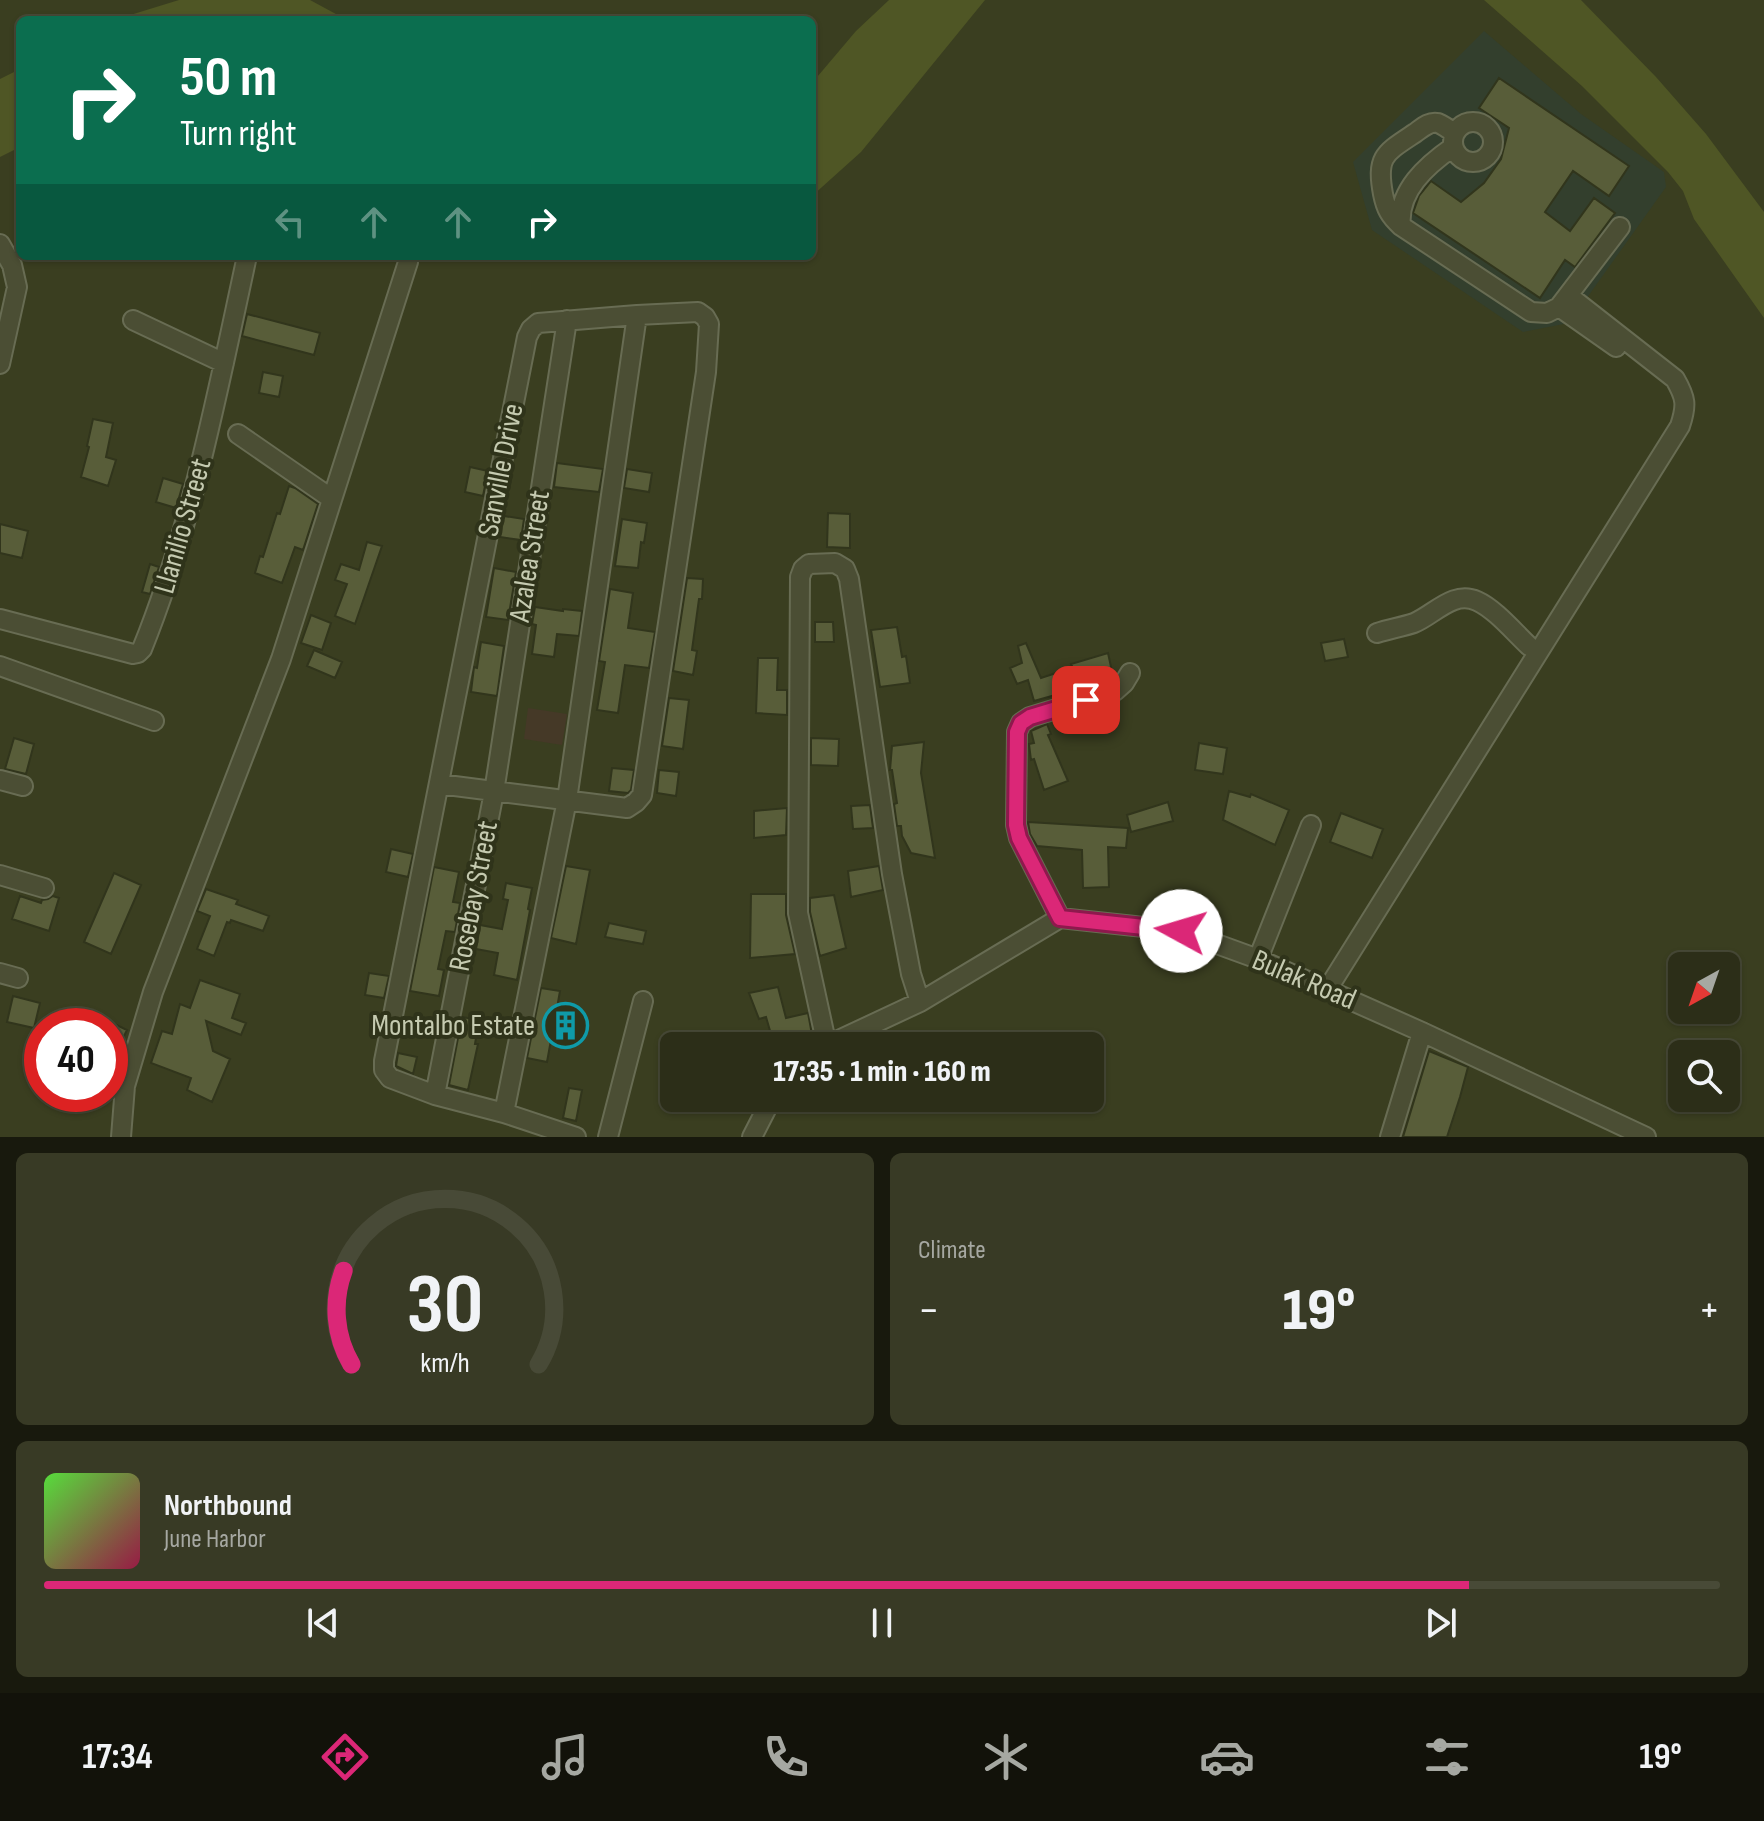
<!DOCTYPE html>
<meta charset="utf-8">
<style>
body{margin:0;font-family:"Sofia Sans Condensed",sans-serif;background:#383a25;color:#f1f3f6;height:100vh;display:flex;flex-direction:column;font-size:30px;white-space:nowrap}
*{box-sizing:border-box;margin:0}
p{font-size:26px;color:#a6a8a2}
.icon{flex:none;width:44px;height:44px;fill:none;stroke:currentColor;stroke-width:2;stroke-linecap:round;stroke-linejoin:round}
.map{position:relative;height:1137px;overflow:hidden}
.side{display:flex;flex-direction:column;gap:16px;padding:16px;background:#18190d;flex:1}
.side>*{flex:none}
.guide{position:absolute;left:16px;top:16px;width:800px;height:244px;border-radius:12px;box-shadow:0 2px 6px #0004,0 0 0 2px #484a37;background:#0b6e4f;color:#fff;overflow:hidden}
.needle{width:52px;rotate:220deg}
.fabs{position:absolute;left:1668px;top:952px;display:grid;gap:16px}
.fabs a{display:grid;place-items:center;width:72px;height:72px;border-radius:12px;background:#2c2e18;box-shadow:0 2px 6px #0004,0 0 0 2px #484a37;font-size:40px}
.speed{position:absolute;left:24px;top:1008px;display:flex;gap:16px;font-size:40px;font-weight:700;text-align:center}
.speed>*{display:grid;place-content:center;width:104px;height:104px;border-radius:50%;background:#2c2e18;box-shadow:0 2px 6px #0004,0 0 0 2px #484a37;line-height:1}
.speed .limit{border:12px solid #d22;background:#fff;color:#111}
.pin{position:absolute;display:grid;place-items:center;width:68px;height:68px;color:#fff;margin:-34px;border-radius:16px;box-shadow:0 4px 12px #0006}
.me{position:absolute;width:88px;margin:-44px;rotate:276deg;stroke-linejoin:round;filter:drop-shadow(0 0 6px #0008)}
.turn{display:flex;align-items:center;gap:28px;height:168px;padding:0 32px;font-size:36px}
.turn .icon{width:104px;height:104px;stroke-width:2.5}
.turn b{display:block;font-size:56px;line-height:68px}
.lanes{display:flex;align-items:center;height:76px;padding:0 32px;background:#0003;justify-content:center;gap:40px;direction:ltr}
.lanes .off{opacity:.35}
.big{font-size:60px;font-weight:800;line-height:1.1}
.side .card{flex:1;display:flex;flex-direction:column;justify-content:center;gap:12px;min-width:0;padding:0 28px;border-radius:12px;background:#383a25}
.side .dial{align-items:center;gap:0}
.dial svg{height:208px;overflow:visible;fill:none;stroke:#484a37;stroke-width:7;stroke-linecap:round;text-anchor:middle}
.dial text{fill:#f1f3f6;stroke:none}
.song{display:flex;align-items:center;gap:24px}
.cover{width:96px;height:96px;border-radius:12px;background:linear-gradient(135deg,hsl(110 70% 55%),hsl(340 70% 35%))}
.played{height:8px;border-radius:4px;background:linear-gradient(90deg,#db2777 85%,#484a37 85%)}
.keys{display:flex;justify-content:space-around;direction:ltr}
.heat{display:flex;justify-content:space-between;align-items:center;font-size:44px;direction:ltr}
.side .tiles{flex:1;display:grid;gap:16px;grid-template-columns:1fr 1fr}
.card:last-child{grid-column:span 2}
.trip{position:absolute;left:660px;top:1032px;width:444px;height:80px;border-radius:12px;background:#2c2e18;box-shadow:0 2px 6px #0004,0 0 0 2px #484a37;font-weight:800;line-height:80px;text-align:center}
.tab-bar{display:flex;height:128px;justify-content:space-around;align-items:center;background:#12120a;color:#a6a8a2}
.tab-bar .icon{width:56px;height:56px}
.tab-bar .active{color:#db2777}
.tab-bar b{font-size:36px;color:#f1f3f6}
.map>svg:first-child{display:block}
</style>
<div class="map">
<svg width="1764" height="1137" viewBox="0 0 1764 1137">
<rect width="100%" height="100%" fill="#3a3e20"/>
<path fill="#333f2d" d="M1484,31L1581,114L1664,172L1666,187L1569,323L1523,332L1372,230L1353,162Z"/>
<path fill="#453927" d="M528,708L567,714L562,745L524,739Z"/>
<path fill="#4f5625" d="M179,0H310L347,20H114Z
M889,0H985L861,152L812,196V83L856,31Z
M1484,0H1581L1656,77L1706,134L1764,212V318L1694,219L1683,191L1668,172L1582,86Z
M20,69V147L0,157V79Z
M530,256H678L666,261H545Z"/>
<path fill="#585d39" stroke="#31351c" stroke-width="2" d="M1499,78L1629,166L1609,196L1573,171L1545,212L1570,231L1594,198L1615,213L1575,267L1565,260L1540,298L1413,213L1419,196L1431,181L1461,202L1484,183L1501,159L1509,128L1479,108Z
M247,314L320,333L314,355L242,336Z
M263,372L283,376L279,397L259,393Z
M93,419L113,423L106,457L116,460L108,486L81,477L89,447L87,446Z
M557,463L603,469L599,492L554,487Z
M470,467L488,471L483,496L465,492Z
M627,469L652,473L649,492L624,488Z
M163,478L183,484L176,508L156,502Z
M289,486L295,488L318,504L303,550L295,547L282,583L255,573L260,556L263,557L277,513L280,514Z
M828,513L850,514V548L827,547Z
M504,516L524,519L521,540L500,537Z
M622,519L647,523L644,543L641,542L638,568L615,566Z
M0,524L28,531L22,558L0,553Z
M367,542L382,546L355,624L335,616L347,584L335,580L341,564L359,570Z
M150,564L159,567L150,594L142,592Z
M494,568L516,572L508,620L486,617Z
M687,578L703,579L702,599H699L692,650L697,651L693,675L673,671Z
M610,589L633,593L628,628L655,632L649,668L625,665L618,713L597,710L605,662L599,661Z
M535,607L563,611V609L582,611L579,636L557,634L554,657L532,654L536,625L532,624Z
M311,615L331,623L322,650L301,643Z
M815,622H833L834,642H815Z
M897,627L902,657L906,656L910,683L880,687L871,630Z
M1344,639L1348,657L1325,661L1321,643Z
M481,642L504,646L497,696L471,692L474,667L477,668Z
M1026,643L1041,678L1059,672L1072,666L1071,664L1108,653L1113,676L1109,680L1034,701L1028,680L1017,684L1010,668L1022,663L1018,646Z
M314,650L342,662L335,678L307,666Z
M758,658H778L777,690H787V715L756,713Z
M669,698L689,700L683,749L662,746Z
M1047,724L1051,734L1048,735L1068,781L1044,790L1034,759L1031,760L1029,744L1034,743L1031,731Z
M14,738L34,744L26,774L5,769Z
M811,738L839,739L838,766L811,765Z
M924,742L921,773L935,858L911,853L902,836L901,826H897L894,804L897,803L892,770H890L892,746Z
M1199,743L1227,748L1223,774L1195,770Z
M612,768L634,770L631,790L628,793L609,791Z
M659,770L679,772L676,796L657,793Z
M1229,791L1250,797L1251,794L1289,810L1275,845L1223,820Z
M1168,802L1173,821L1131,832L1127,815Z
M870,805L873,828L853,829L851,806Z
M787,808L786,835L754,838V811Z
M1341,813L1383,829L1372,858L1330,842Z
M1028,822L1128,828L1126,848L1108,847L1109,887L1083,888L1082,850L1037,846L1030,834Z
M391,849L413,854L408,877L386,872Z
M566,866L590,870L576,944L551,938Z
M879,866L883,890L851,897L848,871Z
M434,867L459,872L453,902L460,903L455,932L446,931L438,969L444,970L439,996L410,991Z
M114,873L141,885L111,954L84,942Z
M506,883L532,888L528,909L530,910L517,980L494,975L498,953L476,949L480,925L502,929L508,900L503,899Z
M206,889L238,900L236,904L269,916L263,931L231,920L230,923L227,922L214,956L197,949L210,916L197,911Z
M751,894H786V915L795,954L750,958Z
M834,895L846,948L820,956L810,912V898Z
M20,896L41,903L42,900L48,899L53,896L59,898L49,931L12,919Z
M609,923L646,931L643,944L605,937Z
M369,973L389,976L384,998L365,995Z
M200,980L240,994L232,1018L246,1023L241,1035L206,1021L213,1051L230,1059L212,1102L187,1090L191,1078L151,1063L162,1031L172,1034L180,1004L190,1008Z
M778,987L786,1018L808,1013L813,1040L808,1042V1046H785L783,1038L773,1041L766,1017L759,1019L749,993Z
M541,988L560,991L557,1008L579,1012L573,1044L551,1040L547,1062L527,1058Z
M13,996L40,1003L34,1028L7,1022Z
M87,1011L127,1030L110,1065V1026H80Z
M462,1017L479,1020L475,1044H478L468,1090L449,1085Z
M1429,1051L1468,1067L1460,1097L1447,1137H1403Z
M398,1053L417,1057L413,1074L396,1066Z
M569,1088L582,1090L576,1121L563,1118Z"/>
<g fill="none" stroke-linecap="round" stroke-linejoin="round">
<defs>
<path id="minor" d="M1453 142a20 20 0 1 1 40 0a20 20 0 1 1-40 0Z
M1454,133C1450,130 1443,125 1438,123C1429,121 1422,128 1415,133C1385,153 1376,156 1383,194C1386,209 1390,216 1401,226L1531,312L1547,313L1559,307L1620,227
M1401,226C1397,191 1427,165 1453,147
M0,244L12,265L17,287L0,364
M1559,307L1616,347
M133,320L224,363
M238,434L332,499
M0,619L133,654L138,653L142,649C193,523 218,389 247,256
M1377,633C1389,629 1402,627 1414,623C1434,615 1453,590 1477,601C1495,609 1514,632 1529,646
M0,666L154,721
M0,780L23,786
M439,784L627,808L636,802L642,795L706,372L709,324L705,317L698,312L637,315L538,323L531,329L527,337L384,1061V1070L390,1078L435,1095L504,1113L576,1137
M0,875L44,888
M1060,918L1019,838L1016,825L1017,732L1021,723L1030,717L1115,691L1124,683L1130,673
M1258,959L1311,825
M0,973L18,978
M1327,990L1680,426C1687,405 1686,398 1675,379L1569,296
M826,1046L920,1002L1060,918L1181,931L1258,959L1422,1032L1646,1137
M827,1046L798,913L800,577L803,569L809,564L835,563L845,569L849,579L892,874L911,974L920,1002
M435,1095L494,792L567,320
M504,1113L567,800L637,315
M121,1137L125,1086L153,992L281,659L408,262
M608,1137L643,1001
M752,1137L772,1098
M1390,1137L1422,1032"/>
</defs>
<use href="#minor" stroke="#686c53" stroke-width="22"/>
<use href="#minor" stroke="#4b4e34" stroke-width="18"/>
</g>
<g fill="none" stroke-linecap="round" stroke-linejoin="round">
<defs>
<path id="route" d="M1086,700L1030,717L1021,723L1017,732L1016,825L1019,838L1060,918L1181,931"/>
</defs>
<use href="#route" stroke="#8e194d" stroke-width="20"/>
<use href="#route" stroke="#db2777" stroke-width="14"/>
</g>
<defs>
<symbol id="building-ring" viewBox="-11 -11 22 22"><circle r="9.5" fill="#2f331a" stroke="#0f9aa8" stroke-width="1.5"/><path d="M-4-6H4V6H1V3H-1V6H-4ZM-2.5-4.3h1.7v1.8h-1.7ZM.8-4.3h1.7v1.8H.8ZM-2.5-1h1.7V.8h-1.7ZM.8-1h1.7V.8H.8Z" fill="#0f9aa8"/></symbol>
</defs>
<g fill-rule="evenodd">
<use href="#building-ring" x="540" y="1000" width="51" height="51"/>
</g>
<g text-anchor="middle" dominant-baseline="central" stroke-width="8" stroke-linejoin="round" paint-order="stroke">
<g font-size="30" fill="#c5cab0" stroke="#2f331a">
<text transform="translate(501 470) rotate(-79)">Sanville Drive</text>
<text transform="translate(183 526) rotate(-74)">Llanilio Street</text>
<text transform="translate(530 556) rotate(-81)">Azalea Street</text>
<text transform="translate(474 896) rotate(-79)">Rosebay Street</text>
<text transform="translate(1304 980) rotate(23)">Bulak Road</text>
</g>
<g font-size="30" fill="#c5cab0" stroke="#2f331a" text-anchor="end">
<text x="535" y="1026">Montalbo Estate</text>
</g>
</g>
</svg>
<div class="fabs">
<a><svg class="needle" viewBox="-14 -14 28 28"><path d="M0-13l5 13h-10z" fill="#e53935"/><path d="M0 13l5-13h-10z" fill="#a6a8a2"/></svg></a>
<a><svg class="icon" aria-label="search" viewBox="0 0 24 24"><circle cx="10" cy="10" r="6"/><path d="M15 15l6 6"/></svg></a>
</div>
<div class="speed"><div class="limit">40</div></div>
<div class="pin" style="left:1086px;top:700px;background:#d93025"><svg class="icon" aria-label="arrive" viewBox="0 0 24 24"><path d="M6 21V4h12l-3 4 3 4H6"/></svg></div>
<svg class="me" style="left:1181px;top:931px" viewBox="-20 -20 40 40"><circle r="19" fill="#fff"/><path d="M0-13L10 11 0 6-10 11z" fill="#db2777"/></svg>
<div class="trip">17:35 · 1 min · 160 m</div>
<div class="guide">
<div class="turn"><svg class="icon" aria-label="right" viewBox="0 0 24 24"><path d="M7 20v-9h11M14 6l5 5-5 5"/></svg><div><b>50 m</b>Turn right</div></div>
<div class="lanes"><svg class="icon off" aria-label="left" viewBox="0 0 24 24"><path d="M17 20v-9H6M10 6l-5 5 5 5"/></svg><svg class="icon off" aria-label="ahead" viewBox="0 0 24 24"><path d="M12 20V5M6 11l6-6 6 6"/></svg><svg class="icon off" aria-label="ahead" viewBox="0 0 24 24"><path d="M12 20V5M6 11l6-6 6 6"/></svg><svg class="icon" aria-label="right" viewBox="0 0 24 24"><path d="M7 20v-9h11M14 6l5 5-5 5"/></svg></div>
</div>
</div>
<section class="side">
<div class="tiles">
<div class="card dial"><svg viewBox="0 0 100 80">
<path d="M14 69A42 42 0 1 1 86 69"/>
<path d="M14 69A42 42 0 0 1 11 33" stroke="#db2777"/>
<text x="50" y="56" font-size="32" font-weight="700">30</text>
<text x="50" y="72" font-size="11">km/h</text>
</svg></div>
<div class="card"><p>Climate</p>
<div class="heat"><a>−</a><b class="big">19°</b><a>+</a></div>
</div>
<div class="card">
<div class="song"><i class="cover"></i><div><b>Northbound</b><p>June Harbor</p></div></div>
<div class="played"></div>
<div class="keys"><svg class="icon" aria-label="previous" viewBox="0 0 24 24"><path d="M18 5L8 12l10 7zM5 5v14"/></svg><svg class="icon" aria-label="pause" viewBox="0 0 24 24"><path d="M8 5v14M16 5v14"/></svg><svg class="icon" aria-label="next" viewBox="0 0 24 24"><path d="M6 5l10 7-10 7zM19 5v14"/></svg></div>
</div>
</div>
</section>
<nav class="tab-bar">
<b>17:34</b>
<svg class="icon active" aria-label="directions" viewBox="0 0 24 24"><path d="M12 3l9 9-9 9-9-9zM9 14v-3h6M13 9l2 2-2 2"/></svg>
<svg class="icon" aria-label="music" viewBox="0 0 24 24"><path d="M9 18V5l10-2v13"/><circle cx="6" cy="18" r="3"/><circle cx="16" cy="16" r="3"/></svg>
<svg class="icon" aria-label="phone" viewBox="0 0 24 24"><path d="M5 4h4l2 5-3 2q2 4 5 5l2-3 5 2v4C11 20 4 13 5 4z"/></svg>
<svg class="icon" aria-label="climate" viewBox="0 0 24 24"><path d="M12 3v18M4 7l16 10M4 17L20 7"/></svg>
<svg class="icon" aria-label="car" viewBox="0 0 24 24"><path d="M5 17H2v-5l4-1 3-4h7l3 4 3 1v5h-3M9 17h6M6 11h13"/><circle cx="7" cy="17" r="2"/><circle cx="17" cy="17" r="2"/></svg>
<svg class="icon" aria-label="filters" viewBox="0 0 24 24"><path d="M4 7h16M4 17h16"/><circle cx="9" cy="7" r="2"/><circle cx="15" cy="17" r="2"/></svg>
<b>19°</b>
</nav>
